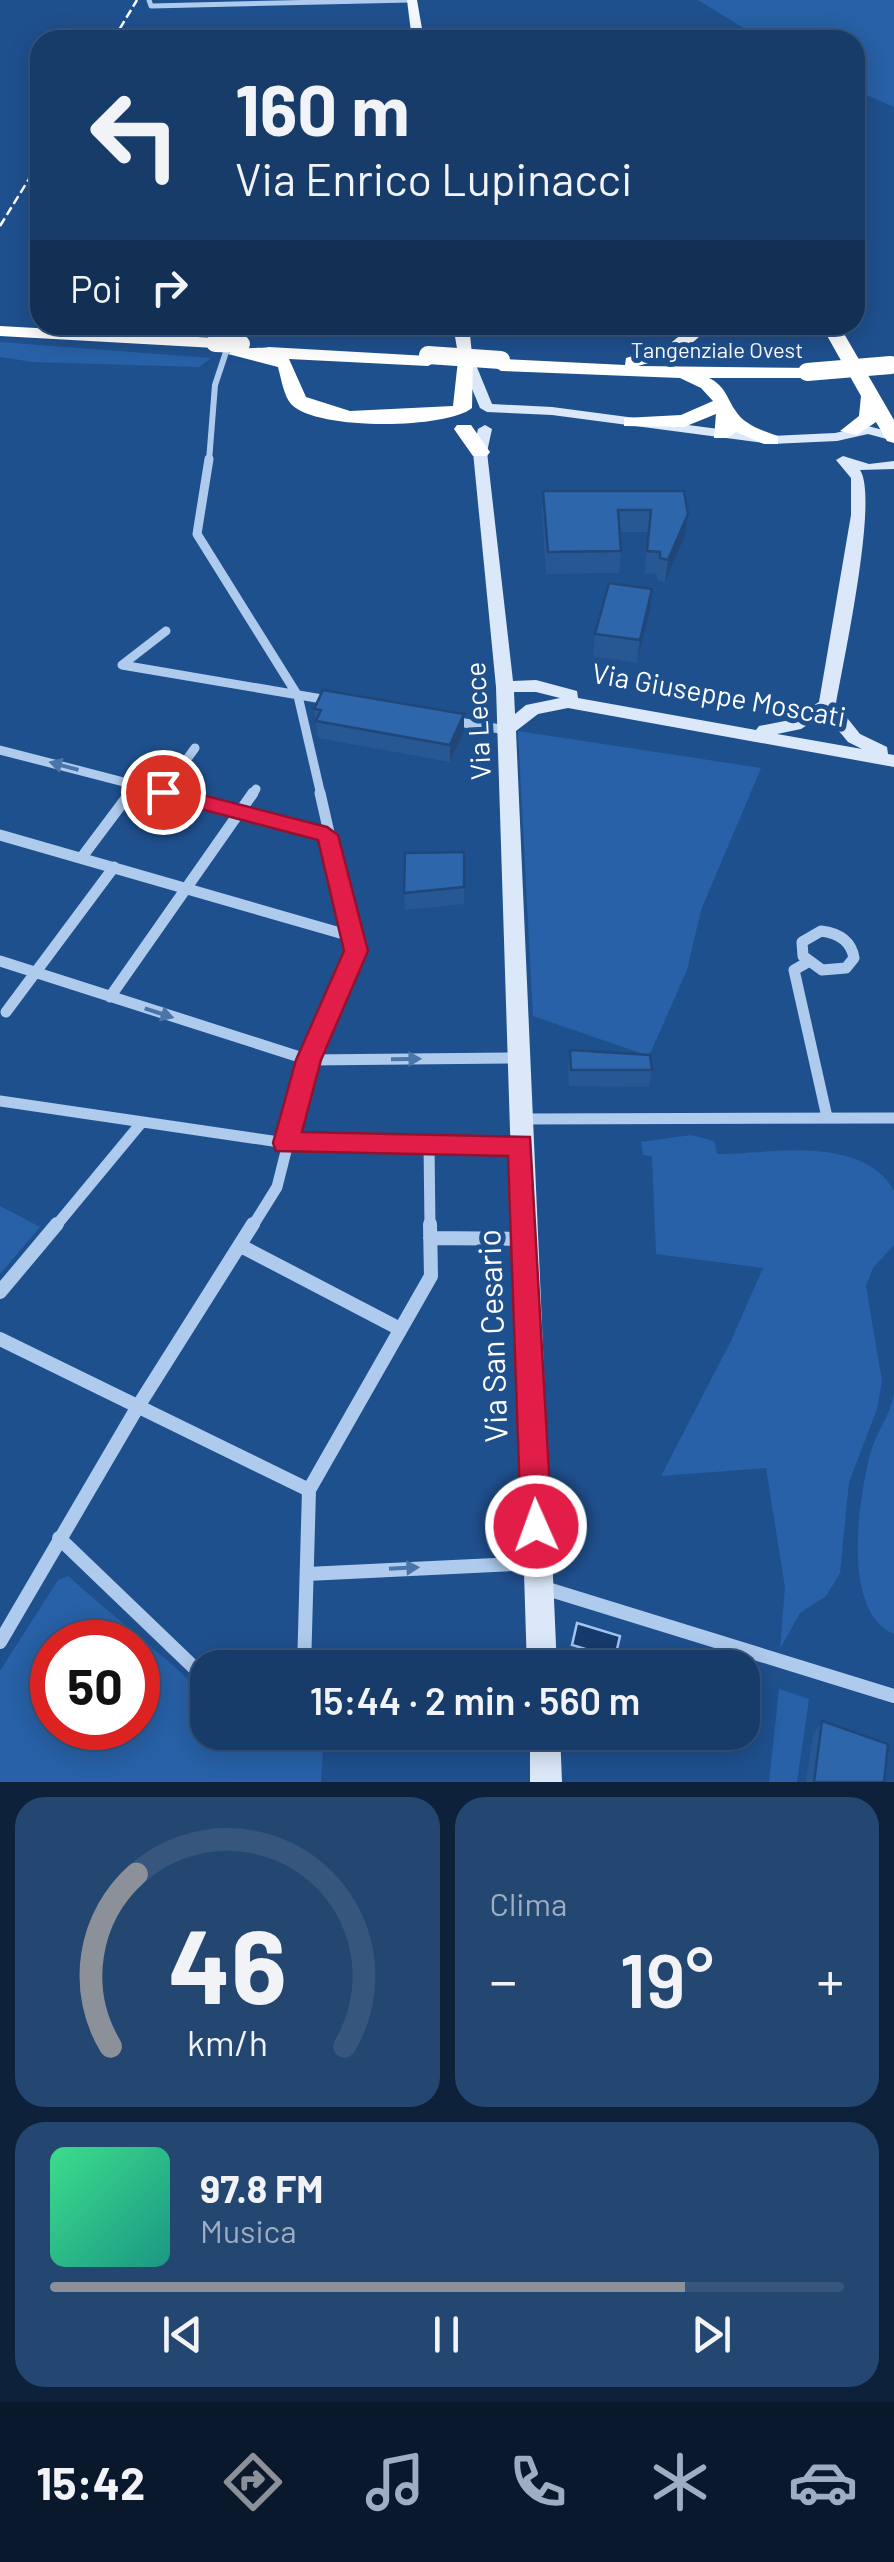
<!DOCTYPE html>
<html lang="it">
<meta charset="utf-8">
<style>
body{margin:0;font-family:Barlow,sans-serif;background:#244772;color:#f1f3f6;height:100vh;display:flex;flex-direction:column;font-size:38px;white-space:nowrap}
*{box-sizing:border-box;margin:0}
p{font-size:32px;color:#9eadc1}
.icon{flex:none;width:55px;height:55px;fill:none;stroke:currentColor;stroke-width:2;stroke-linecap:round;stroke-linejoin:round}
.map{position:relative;height:1782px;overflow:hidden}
.details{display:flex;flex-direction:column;gap:15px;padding:15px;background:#0d213a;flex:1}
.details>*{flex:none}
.banner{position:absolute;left:30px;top:30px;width:835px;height:305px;border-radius:30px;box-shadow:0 5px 25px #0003,0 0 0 2px #36567e;background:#173c6a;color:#f1f3f6;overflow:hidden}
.speed{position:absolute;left:30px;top:1620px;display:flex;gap:20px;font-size:50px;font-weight:700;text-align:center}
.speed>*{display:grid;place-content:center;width:130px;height:130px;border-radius:50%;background:#173c6a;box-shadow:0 5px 25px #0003,0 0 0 2px #36567e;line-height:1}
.speed .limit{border:15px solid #d22;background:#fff;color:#111}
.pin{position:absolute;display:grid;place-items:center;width:85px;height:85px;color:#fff;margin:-42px;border:5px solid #fff;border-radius:50%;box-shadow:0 2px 10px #0007}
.me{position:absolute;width:110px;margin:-55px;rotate:358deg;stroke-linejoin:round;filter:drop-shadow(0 0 8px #0008)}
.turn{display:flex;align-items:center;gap:35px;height:210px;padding:0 40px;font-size:45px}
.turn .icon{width:130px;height:130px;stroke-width:2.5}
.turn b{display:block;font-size:70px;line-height:85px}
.then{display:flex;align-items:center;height:95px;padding:0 40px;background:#0003;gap:20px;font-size:38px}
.big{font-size:75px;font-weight:600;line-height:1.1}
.details .card{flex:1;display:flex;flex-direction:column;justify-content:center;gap:15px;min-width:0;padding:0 35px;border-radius:30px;background:#244772}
.details .dial{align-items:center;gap:0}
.dial svg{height:260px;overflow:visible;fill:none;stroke:#36567e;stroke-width:7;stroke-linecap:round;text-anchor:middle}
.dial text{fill:#f1f3f6;stroke:none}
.song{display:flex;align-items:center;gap:30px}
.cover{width:120px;height:120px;border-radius:15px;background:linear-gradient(135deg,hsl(150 70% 55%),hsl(170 70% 35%))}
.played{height:10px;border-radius:5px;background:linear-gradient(90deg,#8c9099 80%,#36567e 80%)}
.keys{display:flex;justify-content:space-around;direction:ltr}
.heat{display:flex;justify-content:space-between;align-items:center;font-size:55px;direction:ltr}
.details .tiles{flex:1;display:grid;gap:15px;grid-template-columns:1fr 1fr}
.card:last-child{grid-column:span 2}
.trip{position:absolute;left:190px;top:1650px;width:570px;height:100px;border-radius:30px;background:#173c6a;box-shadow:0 5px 25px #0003,0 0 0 2px #36567e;font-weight:600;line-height:100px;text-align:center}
.menu{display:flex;height:160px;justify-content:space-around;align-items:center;background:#09182a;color:#9eadc1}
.menu .icon{width:70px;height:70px}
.menu .current{color:#8c9099}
.menu b{font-size:45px;color:#f1f3f6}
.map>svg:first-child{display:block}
</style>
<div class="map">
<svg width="894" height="1782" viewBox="0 0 894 1782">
<rect width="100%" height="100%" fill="#1f508e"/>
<path fill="#2861a7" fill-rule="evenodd" d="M698,0H894V107L855,90V40H763Z
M0,342L211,358L199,367L33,362L0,357Z
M518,731L761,768L701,910L687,970L649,1056L533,1016Z
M691,1135L714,1141L717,1154C768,1154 863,1134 894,1191V1245L873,1268L866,1286L882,1381L877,1409L849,1482L840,1573L826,1596L800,1613L780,1649L785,1587L766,1468L661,1476L731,1341L763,1268L656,1254L652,1156L643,1155L641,1142Z
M0,1206L40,1227L0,1274Z
M894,1394V1634C840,1611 859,1496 871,1451C877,1431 890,1416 894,1394Z
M68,1576C115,1618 162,1653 207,1697L208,1732L245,1733C260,1745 301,1732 324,1733L321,1782H0V1671L58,1580ZM52,1642H138V1728H52Z
M779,1689L809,1699L797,1782H769Z"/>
<path fill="#153b6d" stroke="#a1c5ee" stroke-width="2.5" d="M577,1623L620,1636L615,1658L572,1645Z"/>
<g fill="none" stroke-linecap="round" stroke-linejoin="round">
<path stroke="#aecaed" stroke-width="5" d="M149,0L151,6L410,0"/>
<path stroke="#aecaed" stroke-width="6" d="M209,461L215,385L235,325"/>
<path stroke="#aecaed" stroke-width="9" d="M209,459L197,534L298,696L321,795
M166,631L122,665L328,700
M453,721L506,730
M0,750L174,795
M163,792L195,748
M128,795L136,785
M252,795L256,789"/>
<path stroke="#aecaed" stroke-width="11" d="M165,793L327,835
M0,835L354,937
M82,857L130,793
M821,931C838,933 851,940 854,958L846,968L822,970L803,956L802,942Z
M0,961L309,1060L516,1058
M808,962L794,970L827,1117
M110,997L253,793
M6,1012L114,867
M0,1101L286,1143L520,1145
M520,1119L894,1118
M429,1144L430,1227
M55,1227L142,1122
M252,1227L277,1187L309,1060L356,951L320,793"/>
<path stroke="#aecaed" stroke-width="14" d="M430,1238L524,1239
M241,1246L400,1329
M0,1292L57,1224
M0,1339L309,1490
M59,1538L208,1681
M307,1574L535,1563
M541,1587L894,1696
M0,1642L137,1408L253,1224
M304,1668L309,1490L431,1276L430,1224"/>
<path fill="#dae8f9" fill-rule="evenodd" d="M467,356L474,360L492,404L552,407L771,436L835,433L868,426L894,433V441L868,434L837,441L771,444L552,415L487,412L480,408L460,360Z
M485,425L492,429L487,452L513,681L536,680L577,691L578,698L756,730L759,726L790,720L819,702L851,515V478L836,460L843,456L869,464L894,461V469L860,470C879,498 843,663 836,704L860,734L887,747L888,754L894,755V767L568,708L538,714L516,731L557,1668H527L496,687L473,452L478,429ZM514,692H536L560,698L526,705L515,714ZM825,714L848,742L862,749L777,734L801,729Z
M530,1732H560L562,1782H530Z"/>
<path fill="#f4f8ff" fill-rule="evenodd" d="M407,0H417L424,40H412Z
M453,325H469L473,364L459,360Z"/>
<path fill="#fff" fill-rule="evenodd" d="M693,325H713L679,354L638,366L814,368L816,372L807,378H709C725,386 726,396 735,410C744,425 763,431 778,436V444H764L736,432L728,438H714L716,414L684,427L624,426V418L681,415L713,401L701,388L680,378L501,371L492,365L501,359L625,365L626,358L667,346Z
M821,325H839L894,420V443L887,441L876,422L857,435L840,431L859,416L861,396Z
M0,326L215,338L224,343L215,348L0,336Z
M269,347L428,356L437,361L428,366L289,359L306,397L350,411L453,406L458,360L473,356L472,408C447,429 316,431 291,404C284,396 281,378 278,367L228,354C237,346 258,349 269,347Z
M457,425H471L490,452L487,456H473L454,429Z"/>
<path stroke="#fff" stroke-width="2.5" stroke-dasharray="9 4" stroke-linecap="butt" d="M113,40L137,0
M0,226L40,161"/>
<path stroke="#fff" stroke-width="18" d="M215,343L241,344
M428,355L501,360
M807,372L891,365"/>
</g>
<path fill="#285894" d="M474,325H495V337H476Z
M543,491L688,514L685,536L665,582L657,580V574L645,573L648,532H619L621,551L619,573L546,574L542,513Z
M650,611L637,663L593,656L595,634Z
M314,709L464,714V731L450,762L318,738Z
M464,852V904L405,910L404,893Z
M570,1050L652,1070L649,1087L569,1086L568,1067Z
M822,1721L884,1782H806L813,1735Z"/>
<path fill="#204778" d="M688,514L685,536L665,582L668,560Z
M652,589L650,611L637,663L640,640Z
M464,714V731L450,762V745Z"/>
<path fill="#2e66ac" stroke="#204778" stroke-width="2.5" d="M475,325H495L496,326L476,327Z
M543,491H684L688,514L668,560L660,558V552L647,551L651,510H618L621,551L548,552Z
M609,583L652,589L640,640L595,634Z
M323,690L464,714L450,745L316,721L321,710L314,709Z
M464,852V887L404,893L405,853Z
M570,1050L650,1055L652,1070H571Z
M822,1721L888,1744L884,1782H814Z"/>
<defs><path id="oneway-solid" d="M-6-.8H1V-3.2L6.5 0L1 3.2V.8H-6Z" transform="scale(2.5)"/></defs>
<g fill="#4a75aa">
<use href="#oneway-solid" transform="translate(64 766) rotate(-165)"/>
<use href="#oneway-solid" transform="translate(159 1013) rotate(18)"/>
<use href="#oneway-solid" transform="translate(406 1059) rotate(-1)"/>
<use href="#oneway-solid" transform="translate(404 1568) rotate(-3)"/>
</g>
<path fill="#e11d48" stroke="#92132f" stroke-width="2.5" d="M163,785L327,827L338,835L368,951L321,1060L302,1132L530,1137L552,1526L548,1537L536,1542L525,1537L521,1526L508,1156L276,1151L273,1143L296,1060L344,951L318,840L155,797V787Z"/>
<g text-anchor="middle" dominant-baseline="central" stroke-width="10" stroke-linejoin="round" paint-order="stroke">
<g font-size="22" fill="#fff" stroke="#1f508e">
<text x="717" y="349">Tangenziale Ovest</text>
</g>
<g font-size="28" fill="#fff" stroke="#1f508e">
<text transform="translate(719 694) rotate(10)">Via Giuseppe Moscati</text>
<text transform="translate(477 721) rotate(-93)">Via Lecce</text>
</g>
<g font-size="32" fill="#fff" stroke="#1f508e">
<text transform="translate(491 1336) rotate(-92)">Via San Cesario</text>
</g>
</g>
</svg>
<div class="speed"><div class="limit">50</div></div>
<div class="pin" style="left:163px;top:792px;background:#d93025"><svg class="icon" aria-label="arrive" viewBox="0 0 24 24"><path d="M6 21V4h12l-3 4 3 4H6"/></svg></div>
<svg class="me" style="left:536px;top:1526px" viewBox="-20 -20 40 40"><circle r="17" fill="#e11d48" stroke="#fff" stroke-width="3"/><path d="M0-11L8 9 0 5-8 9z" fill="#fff"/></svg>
<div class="trip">15:44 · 2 min · 560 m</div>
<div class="banner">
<div class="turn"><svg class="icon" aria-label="left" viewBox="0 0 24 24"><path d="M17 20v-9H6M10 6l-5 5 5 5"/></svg><div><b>160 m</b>Via Enrico Lupinacci</div></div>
<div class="then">Poi<svg class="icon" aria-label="right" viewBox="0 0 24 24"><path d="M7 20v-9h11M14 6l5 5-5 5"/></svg></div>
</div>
</div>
<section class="details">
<div class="tiles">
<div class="card dial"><svg viewBox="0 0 100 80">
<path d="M14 69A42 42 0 1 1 86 69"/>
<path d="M14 69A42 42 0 0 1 22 16" stroke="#8c9099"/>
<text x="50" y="56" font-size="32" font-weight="700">46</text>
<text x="50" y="72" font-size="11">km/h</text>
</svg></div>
<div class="card"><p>Clima</p>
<div class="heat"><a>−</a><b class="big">19°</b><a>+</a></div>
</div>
<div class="card">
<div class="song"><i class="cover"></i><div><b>97.8 FM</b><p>Musica</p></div></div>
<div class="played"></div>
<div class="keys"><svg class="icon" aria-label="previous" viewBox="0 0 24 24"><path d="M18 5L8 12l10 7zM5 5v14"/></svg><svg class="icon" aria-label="pause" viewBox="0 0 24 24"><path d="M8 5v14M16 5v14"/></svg><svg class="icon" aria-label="next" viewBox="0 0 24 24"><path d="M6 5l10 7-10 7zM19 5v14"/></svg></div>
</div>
</div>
</section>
<nav class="menu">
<b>15:42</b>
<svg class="icon current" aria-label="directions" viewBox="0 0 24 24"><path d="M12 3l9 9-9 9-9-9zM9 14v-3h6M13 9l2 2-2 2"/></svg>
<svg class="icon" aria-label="music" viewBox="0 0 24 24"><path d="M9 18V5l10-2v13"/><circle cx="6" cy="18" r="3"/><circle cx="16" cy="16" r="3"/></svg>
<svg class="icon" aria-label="phone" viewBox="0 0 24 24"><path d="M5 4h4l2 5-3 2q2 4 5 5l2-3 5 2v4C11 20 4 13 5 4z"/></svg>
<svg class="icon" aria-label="climate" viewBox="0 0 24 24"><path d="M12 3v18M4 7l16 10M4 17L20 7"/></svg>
<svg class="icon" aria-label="car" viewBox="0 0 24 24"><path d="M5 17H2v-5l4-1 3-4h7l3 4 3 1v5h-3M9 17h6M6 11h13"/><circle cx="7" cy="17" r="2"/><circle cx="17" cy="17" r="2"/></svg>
</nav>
